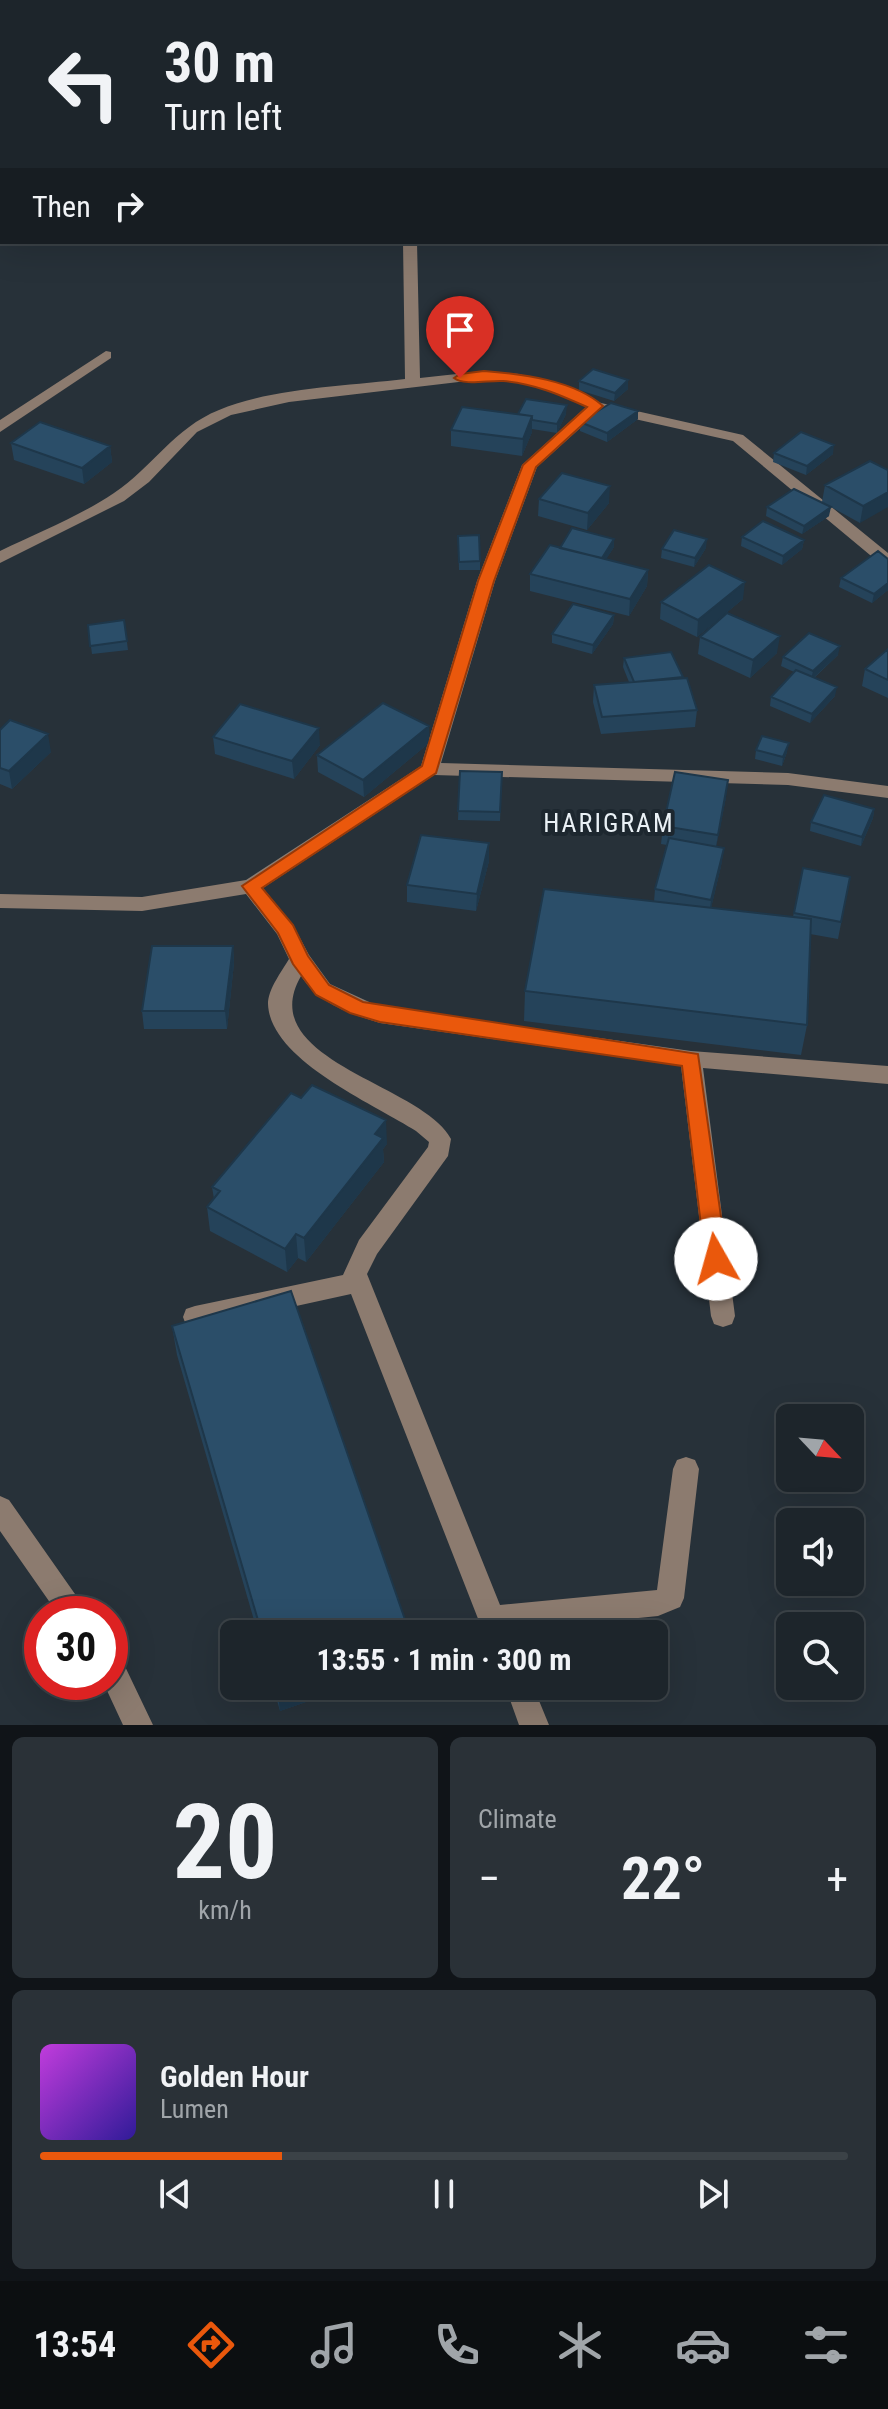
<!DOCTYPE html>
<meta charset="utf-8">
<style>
body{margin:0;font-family:"Roboto Condensed",sans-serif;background:#2a3137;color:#f1f3f6;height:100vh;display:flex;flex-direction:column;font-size:30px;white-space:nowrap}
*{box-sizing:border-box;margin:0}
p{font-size:26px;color:#a0a5a9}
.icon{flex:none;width:44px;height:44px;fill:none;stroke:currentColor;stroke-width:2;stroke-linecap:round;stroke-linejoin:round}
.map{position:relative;height:1725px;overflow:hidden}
.details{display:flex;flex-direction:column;gap:12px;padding:12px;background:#101418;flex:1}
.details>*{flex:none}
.hud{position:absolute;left:0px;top:0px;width:888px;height:244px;box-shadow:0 8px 32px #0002,0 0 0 2px #3b4247;background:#1d252b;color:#f1f3f6;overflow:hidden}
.needle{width:52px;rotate:116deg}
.controls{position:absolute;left:776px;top:1404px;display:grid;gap:16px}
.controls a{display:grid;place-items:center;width:88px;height:88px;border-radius:12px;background:#1d252b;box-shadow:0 8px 32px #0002,0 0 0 2px #3b4247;font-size:40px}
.speed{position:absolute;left:24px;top:1596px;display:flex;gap:16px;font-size:40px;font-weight:700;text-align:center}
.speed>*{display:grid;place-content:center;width:104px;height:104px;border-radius:50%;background:#1d252b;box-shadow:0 8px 32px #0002,0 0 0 2px #3b4247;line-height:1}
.speed .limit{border:12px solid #d22;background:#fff;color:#111}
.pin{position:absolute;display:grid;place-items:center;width:68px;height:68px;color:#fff;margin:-82px -34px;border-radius:50% 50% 50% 0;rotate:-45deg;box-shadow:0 0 8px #0007}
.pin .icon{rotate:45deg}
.me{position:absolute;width:88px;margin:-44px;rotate:353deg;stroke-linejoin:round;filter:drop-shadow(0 0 6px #0008)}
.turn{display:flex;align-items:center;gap:28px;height:168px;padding:0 32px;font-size:36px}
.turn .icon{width:104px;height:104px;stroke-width:2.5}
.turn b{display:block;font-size:56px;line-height:68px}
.then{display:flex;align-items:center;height:76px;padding:0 32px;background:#0003;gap:16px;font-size:30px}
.big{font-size:60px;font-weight:700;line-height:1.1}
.details .card{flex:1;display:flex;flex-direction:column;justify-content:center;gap:12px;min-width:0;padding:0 28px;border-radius:12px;background:#2a3137}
.details .dial{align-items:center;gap:0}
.dial b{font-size:104px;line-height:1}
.song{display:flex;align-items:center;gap:24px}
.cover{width:96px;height:96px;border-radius:12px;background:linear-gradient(135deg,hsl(290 70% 55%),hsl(250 70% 35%))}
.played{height:8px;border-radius:4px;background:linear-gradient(90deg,#ea580c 30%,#3b4247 30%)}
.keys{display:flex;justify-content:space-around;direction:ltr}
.heat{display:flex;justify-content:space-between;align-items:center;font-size:44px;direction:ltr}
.details .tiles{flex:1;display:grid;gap:12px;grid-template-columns:1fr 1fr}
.card:last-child{grid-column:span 2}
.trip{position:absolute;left:220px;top:1620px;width:448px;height:80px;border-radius:12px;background:#1d252b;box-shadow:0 8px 32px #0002,0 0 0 2px #3b4247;font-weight:700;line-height:80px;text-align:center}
.menu{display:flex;height:128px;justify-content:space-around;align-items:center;background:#0c0f11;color:#a0a5a9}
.menu .icon{width:56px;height:56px}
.menu .active{color:#ea580c}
.menu b{font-size:36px;color:#f1f3f6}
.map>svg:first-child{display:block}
</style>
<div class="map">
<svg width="888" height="1725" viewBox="0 0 888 1725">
<rect width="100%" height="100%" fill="#273139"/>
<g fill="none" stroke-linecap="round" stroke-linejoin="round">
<path fill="#8c7b6f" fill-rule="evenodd" d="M0,1L4,2L2,8H0Z
M403,242H417L420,378L484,371L519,374L566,387L601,403L743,435L888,553V566L882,565L733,441L599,411L537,467L495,581L441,763L788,773L888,786V798L788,785L434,775L263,888L293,925L309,955L330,984L380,1007L691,1051L888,1066V1084L703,1068L735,1316L732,1324L723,1327L714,1324L711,1316L681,1066L380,1023C348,1013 320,1004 301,976C252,1061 423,1084 451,1139L448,1156L377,1254L367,1274L500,1605L657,1590L673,1469L677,1460L686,1457L695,1460L699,1469L684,1598L680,1607L658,1616L511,1631L512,1634H484L351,1294L195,1328L186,1325L183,1317L186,1309L195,1306L343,1275L359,1240L428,1147L429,1142L416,1131C374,1104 270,1060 268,1004C268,989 282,971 289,959L277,934L246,894L142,911L0,908V894L142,897L246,880L421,766L477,581L522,465L586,407L556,393L518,382L484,379L289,402L231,415L197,432L149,482L124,501L0,563V551C37,533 80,516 114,493C153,467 174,428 219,410C271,388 348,386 405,379Z
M106,351L111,352V358L0,432V420Z
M0,1496L9,1500L89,1614H58L0,1531Z
M110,1652L120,1656L153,1725H123L103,1682H110Z
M505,1686H533L549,1725H519Z"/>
</g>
<path fill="#25435a" d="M23,0H92L88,2H23Z
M628,380V389L614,401L579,390V381Z
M638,411V419L607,442L580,431V422Z
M518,414H566L557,433L532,429V432L522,456L451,446V430Z
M11,443L110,446L112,462L84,484L14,460Z
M774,453L833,454L806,475L773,462Z
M888,470L860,523L822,502L825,485Z
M539,499L609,503L587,530L538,516Z
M767,507L829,516L802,534L766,516Z
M458,536L480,561V570H459Z
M742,537L804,540L802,549L782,565L741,546Z
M614,547L606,559L648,570L647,586L629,616L530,591V574L560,548Z
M706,548L694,567L661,558L662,549Z
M888,559V590L872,603L839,587L841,578Z
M743,599L697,637L660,619L661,602Z
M614,615L613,624L592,654L552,643V634Z
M124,620L128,650L92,654L88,625Z
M700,637L777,653L750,678L698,654Z
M888,649V698L862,686L865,669Z
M838,655L814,678L835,696L810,723L770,706L771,697L794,672L781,666L783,657Z
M624,658L697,710L695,727L601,734L593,702L594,685L629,682L623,667Z
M0,730L51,752L12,789L0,784Z
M213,737L320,745L294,779L215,754Z
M429,743L364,797L318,772L317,755Z
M756,750L787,752L782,766L755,759Z
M460,771L502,772L500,821L458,820Z
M726,797L716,847L724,848L721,866L711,908L793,917L803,868L850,877L838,939L810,934L807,1025L801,1055L524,1021L525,991L654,902L655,889L667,845L661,844L663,826Z
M874,809L873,818L861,846L810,831L811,822Z
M489,843V861L476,911L407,902V885Z
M233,946L234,963L227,1029H144L142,1011Z
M387,1144L383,1149L384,1162L306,1262L298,1258L287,1272L210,1231L207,1207L214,1199L212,1187Z
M172,1326L410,1634H258L177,1355Z
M273,1686H352L280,1711Z"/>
<path fill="#1e374a" d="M68,0H92L88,2H68Z
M628,380V389L614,401L615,393Z
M567,405L566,414L557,433V424Z
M638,411V419L607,442V433Z
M532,416V432L522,456L523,439Z
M834,445L833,454L806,475L807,466Z
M110,446L112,462L84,484L82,468Z
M610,486L609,503L587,530L588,513Z
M888,492V507L860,523L863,506Z
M831,507L829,516L802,534L804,526Z
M614,539V547L600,569L601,560Z
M707,539L706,548L694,567L695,558Z
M804,540L802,549L782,565L783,556Z
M648,570L647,586L629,616L630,599Z
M745,582L743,599L697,637L698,620Z
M888,583V590L872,603L874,594Z
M614,615L613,624L592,654L593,645Z
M780,636L777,653L750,678L753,660Z
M840,646L838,655L811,680L813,671Z
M837,687L835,696L810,723L812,714Z
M429,726V743L364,797L363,780Z
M319,728L320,745L294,779L292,761Z
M48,734L51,752L12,789L9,771Z
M789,743L787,752L782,766L783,757Z
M728,780L726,797L715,852L718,835Z
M874,809L873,818L861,846L862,837Z
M489,843V861L476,911L477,894Z
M724,848L721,866L709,917L711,900Z
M233,946L234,963L227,1029L225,1011Z
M386,1120L387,1144L383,1149L384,1162L306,1262L304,1238L375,1134Z
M296,1234L298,1258L287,1272L285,1249Z
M277,1686H352L280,1711Z"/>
<path fill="#2b4e69" stroke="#1e374a" stroke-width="2" d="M593,369L628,380L615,393L579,381Z
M526,399L567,405L557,424L532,420V416L518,414Z
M611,403L638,411L607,433L580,422Z
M462,407L532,416L523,439L451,430Z
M40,422L110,446L82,468L11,443Z
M801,432L834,445L807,466L774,453Z
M870,461L888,470V492L863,506L825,485Z
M562,473L610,486L588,513L539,499Z
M794,489L831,507L804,526L767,507Z
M763,521L804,540L783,556L742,537Z
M572,528L614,539L602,558L560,548Z
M674,530L707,539L695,558L662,549Z
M479,535L480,561L459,562L458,536Z
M550,545L648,570L630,599L530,574Z
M878,551L888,559V583L874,594L841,578Z
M709,565L745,582L698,620L661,602Z
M573,604L614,615L593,645L552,634Z
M727,613L780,636L753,660L700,637Z
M124,620L127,641L90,646L88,625Z
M809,633L840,646L813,671L783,657Z
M888,649V680L865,669Z
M671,652L683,677L634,682L624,658Z
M796,670L837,687L812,714L771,697Z
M687,678L697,710L602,717L594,685Z
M383,703L429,726L363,780L317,755Z
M240,704L319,728L292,761L213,737Z
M10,720L48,734L9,771L0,768V730Z
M762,736L789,743L783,757L756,750Z
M460,771L502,772L500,812L458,811Z
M675,772L728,780L718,835L663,826Z
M824,795L874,809L862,837L811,822Z
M421,835L489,843L477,894L407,885Z
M669,838L724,848L711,900L655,889Z
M803,868L850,877L841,922L794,913Z
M544,889L811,919L807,1025L525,991Z
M152,946H233L225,1011H142Z
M312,1085L386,1120L375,1134L383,1138L304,1238L296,1234L285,1249L207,1207L220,1191L212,1187L291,1093L301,1098Z
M291,1291L410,1634H262L172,1326Z"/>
<path fill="#ea580c" stroke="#983908" stroke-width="2" d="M484,371C522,374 574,380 603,406L536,467L494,581L436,773L262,888L293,925L308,956L329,985L363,1002L698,1054L727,1259L724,1266L716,1269L708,1266L705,1259L682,1066L380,1022L350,1013L316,995L293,964L278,933L242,886L422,766L478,581L523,465L587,407C560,395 533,383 503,381C489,380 464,386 454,378L460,374Z"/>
<g text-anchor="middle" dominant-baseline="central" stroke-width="8" stroke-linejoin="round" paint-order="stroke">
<g font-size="26" letter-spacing="2" fill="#eaf1f6" stroke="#1d272f">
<text x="609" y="823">HARIGRAM</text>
</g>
</g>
</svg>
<div class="controls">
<a><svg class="needle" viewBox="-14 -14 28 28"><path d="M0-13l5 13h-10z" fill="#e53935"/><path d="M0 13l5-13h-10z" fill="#a0a5a9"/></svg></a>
<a><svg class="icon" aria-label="sound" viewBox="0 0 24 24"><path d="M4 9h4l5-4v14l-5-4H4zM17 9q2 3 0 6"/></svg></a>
<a><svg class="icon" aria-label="search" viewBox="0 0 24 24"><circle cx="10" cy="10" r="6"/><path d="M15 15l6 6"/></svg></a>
</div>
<div class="speed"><div class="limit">30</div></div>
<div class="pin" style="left:460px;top:378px;background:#d93025"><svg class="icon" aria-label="arrive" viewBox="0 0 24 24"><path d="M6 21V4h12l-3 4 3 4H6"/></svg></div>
<svg class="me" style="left:716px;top:1259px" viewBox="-20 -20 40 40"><circle r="19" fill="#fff"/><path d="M0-13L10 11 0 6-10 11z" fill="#ea580c"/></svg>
<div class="trip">13:55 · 1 min · 300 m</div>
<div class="hud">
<div class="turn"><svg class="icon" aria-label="left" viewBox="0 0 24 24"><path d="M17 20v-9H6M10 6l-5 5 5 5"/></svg><div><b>30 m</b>Turn left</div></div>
<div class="then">Then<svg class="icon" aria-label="right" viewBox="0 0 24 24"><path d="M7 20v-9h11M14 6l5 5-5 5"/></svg></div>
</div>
</div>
<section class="details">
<div class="tiles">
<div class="card dial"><b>20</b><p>km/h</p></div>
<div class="card"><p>Climate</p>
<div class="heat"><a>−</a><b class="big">22°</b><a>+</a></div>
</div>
<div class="card">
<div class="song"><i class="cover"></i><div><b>Golden Hour</b><p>Lumen</p></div></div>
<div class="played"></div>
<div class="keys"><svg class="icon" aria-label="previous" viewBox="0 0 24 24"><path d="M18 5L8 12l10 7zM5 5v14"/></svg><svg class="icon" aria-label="pause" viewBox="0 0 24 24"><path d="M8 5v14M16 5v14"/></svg><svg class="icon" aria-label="next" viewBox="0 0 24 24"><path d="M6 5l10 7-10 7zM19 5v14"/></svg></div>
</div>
</div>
</section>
<nav class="menu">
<b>13:54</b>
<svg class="icon active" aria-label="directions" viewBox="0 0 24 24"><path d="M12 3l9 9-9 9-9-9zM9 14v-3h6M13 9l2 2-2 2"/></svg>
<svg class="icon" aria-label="music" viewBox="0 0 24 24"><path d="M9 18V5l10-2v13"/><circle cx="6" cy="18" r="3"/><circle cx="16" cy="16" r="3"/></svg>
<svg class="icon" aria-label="phone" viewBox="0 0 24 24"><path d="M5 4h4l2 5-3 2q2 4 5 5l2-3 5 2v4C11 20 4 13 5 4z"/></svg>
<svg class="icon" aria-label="climate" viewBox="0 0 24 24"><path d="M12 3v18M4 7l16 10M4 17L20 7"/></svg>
<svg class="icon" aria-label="car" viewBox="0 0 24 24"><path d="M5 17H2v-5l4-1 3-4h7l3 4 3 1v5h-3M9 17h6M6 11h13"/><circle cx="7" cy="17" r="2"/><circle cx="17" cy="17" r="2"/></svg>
<svg class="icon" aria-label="filters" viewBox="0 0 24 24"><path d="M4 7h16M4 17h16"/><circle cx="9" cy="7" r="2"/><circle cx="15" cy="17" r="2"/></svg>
</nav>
